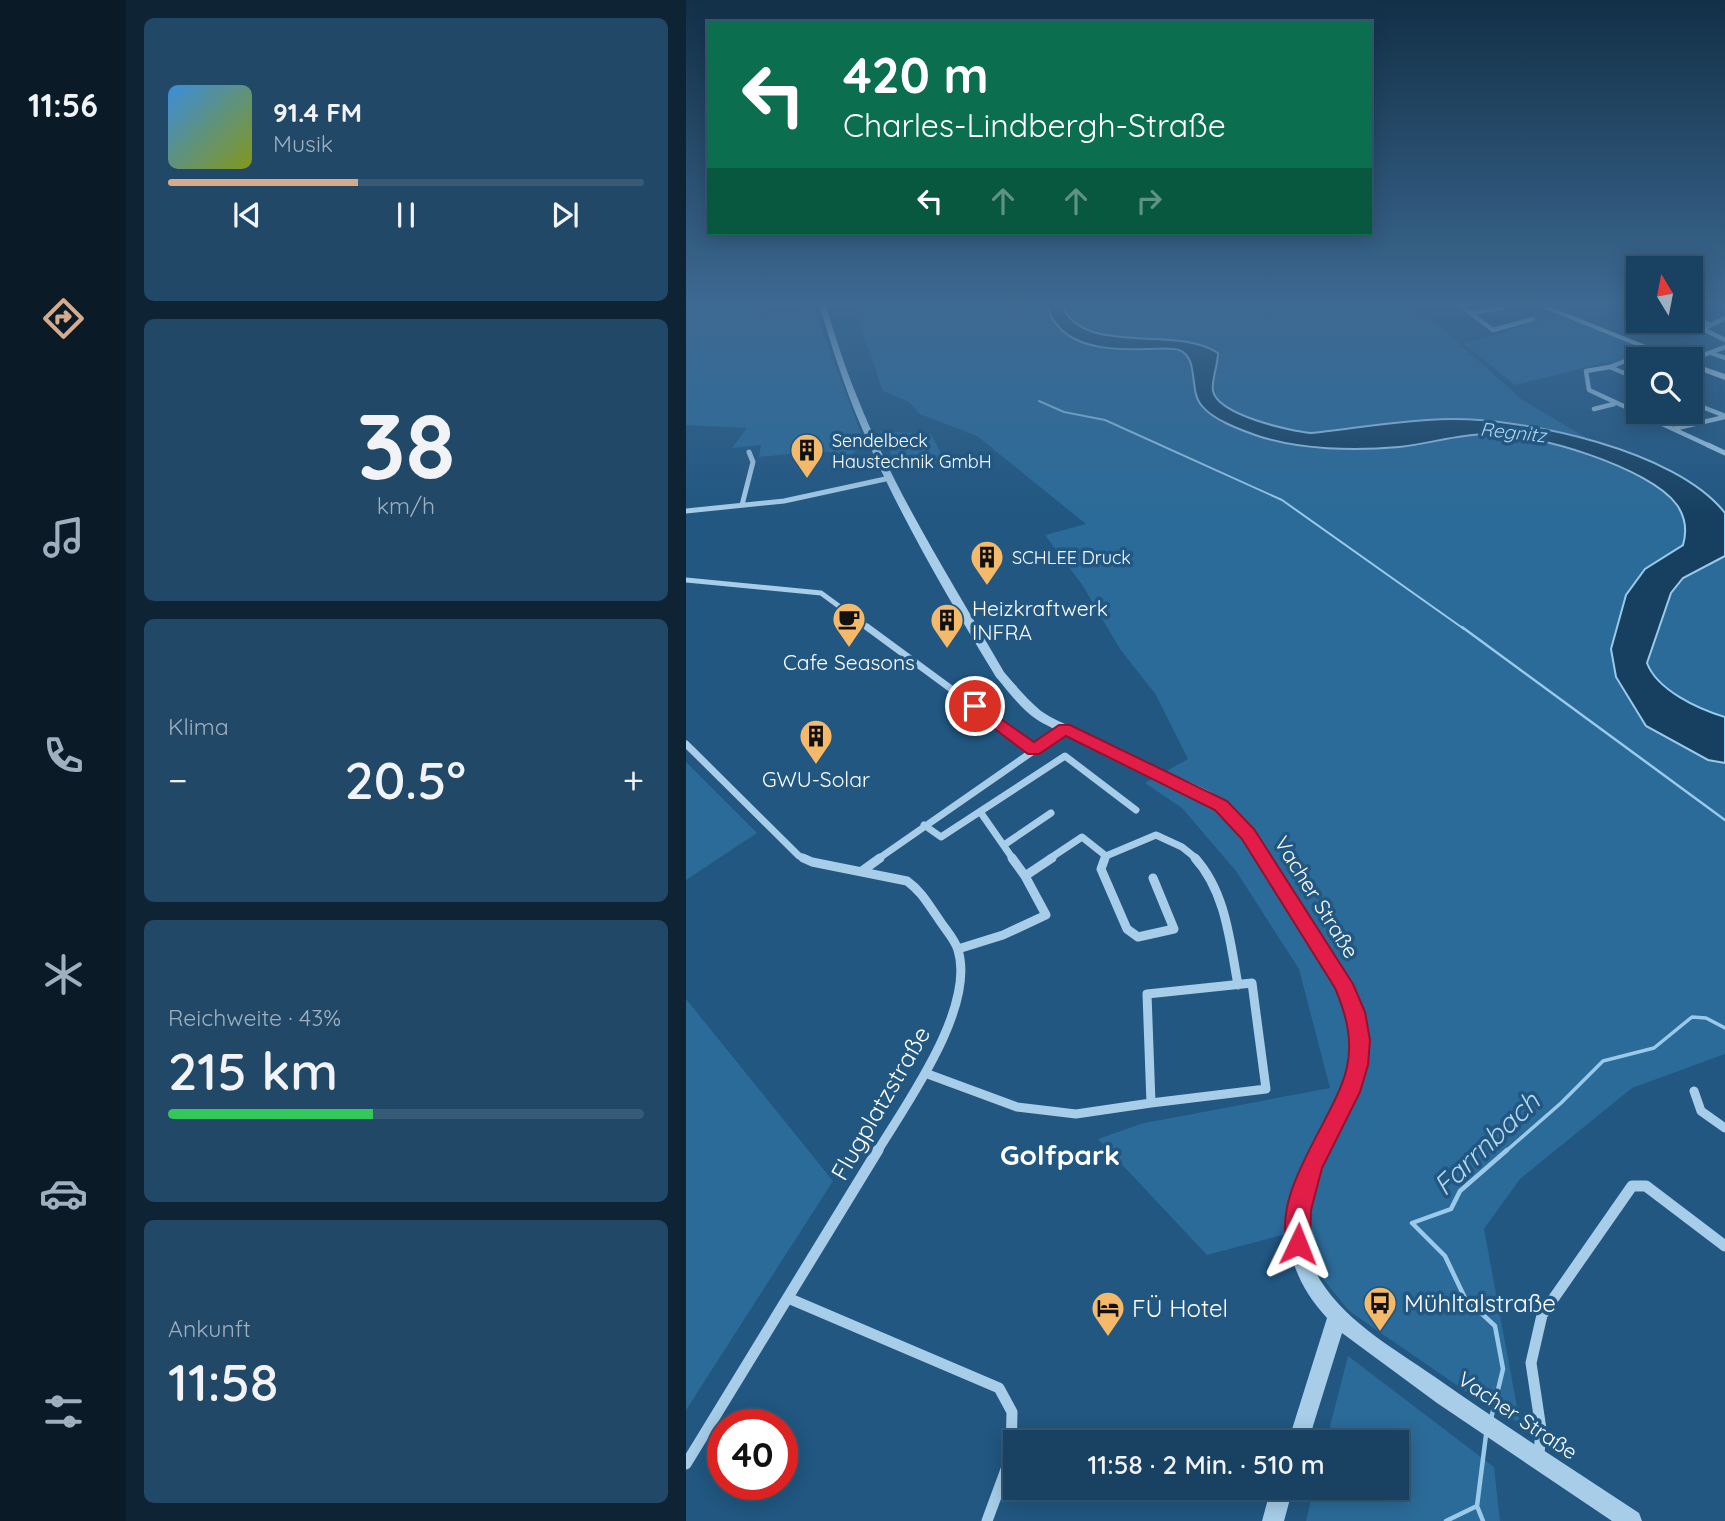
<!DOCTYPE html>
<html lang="de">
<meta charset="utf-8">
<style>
body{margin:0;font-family:Quicksand,sans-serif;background:#224867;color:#f1f3f6;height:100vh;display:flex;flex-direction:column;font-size:26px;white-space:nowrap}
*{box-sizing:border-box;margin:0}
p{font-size:23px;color:#9fafbd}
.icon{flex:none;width:38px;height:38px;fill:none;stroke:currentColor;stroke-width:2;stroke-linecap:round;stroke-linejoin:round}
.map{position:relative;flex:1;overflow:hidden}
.panel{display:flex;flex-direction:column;gap:18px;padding:18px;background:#0e2435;width:560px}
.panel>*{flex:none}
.guide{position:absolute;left:21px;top:21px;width:665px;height:214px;border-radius:0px;box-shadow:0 4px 18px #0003,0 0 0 2px #375a76;background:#0b6e4f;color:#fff;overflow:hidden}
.needle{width:46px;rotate:350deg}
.tools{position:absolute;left:940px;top:256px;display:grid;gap:14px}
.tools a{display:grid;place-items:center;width:77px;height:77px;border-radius:0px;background:#194161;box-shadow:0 4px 18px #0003,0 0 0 2px #375a76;font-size:35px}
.speed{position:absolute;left:21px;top:1409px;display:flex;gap:14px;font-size:35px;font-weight:700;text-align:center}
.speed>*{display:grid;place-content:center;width:91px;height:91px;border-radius:50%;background:#194161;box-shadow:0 4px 18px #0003,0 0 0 2px #375a76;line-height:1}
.speed .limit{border:10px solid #d22;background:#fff;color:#111}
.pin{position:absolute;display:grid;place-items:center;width:60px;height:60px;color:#fff;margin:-30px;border:4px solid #fff;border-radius:50%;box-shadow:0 2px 7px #0007}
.me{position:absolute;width:77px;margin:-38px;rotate:2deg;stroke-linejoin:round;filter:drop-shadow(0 0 5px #0008)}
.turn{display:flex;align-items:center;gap:24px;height:147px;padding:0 21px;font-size:32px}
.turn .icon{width:91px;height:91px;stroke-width:2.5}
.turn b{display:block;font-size:49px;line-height:60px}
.lanes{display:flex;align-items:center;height:66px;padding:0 21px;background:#0003;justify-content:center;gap:35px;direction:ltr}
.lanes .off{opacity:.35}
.big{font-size:52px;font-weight:600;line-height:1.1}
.panel .card{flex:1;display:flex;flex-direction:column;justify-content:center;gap:10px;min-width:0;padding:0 24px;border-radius:10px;background:#224867}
.panel .dial{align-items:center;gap:0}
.dial b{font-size:91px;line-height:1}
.song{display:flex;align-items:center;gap:21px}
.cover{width:84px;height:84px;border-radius:10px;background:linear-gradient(135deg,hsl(210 70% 55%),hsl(70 70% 35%))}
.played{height:7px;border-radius:4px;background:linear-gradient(90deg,#d6ab8b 40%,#375a76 40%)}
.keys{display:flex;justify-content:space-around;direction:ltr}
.heat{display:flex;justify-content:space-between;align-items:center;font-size:38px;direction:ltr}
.charge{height:10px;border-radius:5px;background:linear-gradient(90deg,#34c759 43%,#375a76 0)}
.trip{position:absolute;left:317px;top:1430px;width:406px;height:70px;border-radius:0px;background:#194161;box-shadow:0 4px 18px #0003,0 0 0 2px #375a76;font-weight:600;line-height:70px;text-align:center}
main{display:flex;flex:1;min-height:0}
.menu{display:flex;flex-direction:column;width:126px;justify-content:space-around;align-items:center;background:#0a1a27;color:#9fafbd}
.menu .icon{width:49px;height:49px}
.menu .active{color:#d6ab8b}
.menu b{font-size:32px;color:#f1f3f6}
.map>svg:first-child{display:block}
</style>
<main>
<nav class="menu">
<b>11:56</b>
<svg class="icon active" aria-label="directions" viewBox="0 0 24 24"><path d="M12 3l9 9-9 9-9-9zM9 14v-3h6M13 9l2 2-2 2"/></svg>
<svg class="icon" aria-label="music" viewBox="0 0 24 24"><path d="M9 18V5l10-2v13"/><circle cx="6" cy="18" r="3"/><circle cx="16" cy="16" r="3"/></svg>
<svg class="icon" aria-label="phone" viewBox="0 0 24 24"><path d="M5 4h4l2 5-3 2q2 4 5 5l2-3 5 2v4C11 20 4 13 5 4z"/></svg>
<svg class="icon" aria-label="climate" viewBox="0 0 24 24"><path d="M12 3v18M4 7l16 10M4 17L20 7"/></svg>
<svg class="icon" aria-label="car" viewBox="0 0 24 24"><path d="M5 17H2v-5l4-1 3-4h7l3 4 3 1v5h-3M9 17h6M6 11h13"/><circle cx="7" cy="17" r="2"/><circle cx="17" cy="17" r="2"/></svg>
<svg class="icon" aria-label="filters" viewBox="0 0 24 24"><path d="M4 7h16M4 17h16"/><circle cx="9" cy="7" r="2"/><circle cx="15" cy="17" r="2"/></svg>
</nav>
<section class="panel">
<div class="card">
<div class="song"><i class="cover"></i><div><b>91.4 FM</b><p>Musik</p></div></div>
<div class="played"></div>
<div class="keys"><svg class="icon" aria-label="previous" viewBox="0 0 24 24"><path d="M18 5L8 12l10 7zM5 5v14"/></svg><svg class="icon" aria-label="pause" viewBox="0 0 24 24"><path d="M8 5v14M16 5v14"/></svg><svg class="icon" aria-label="next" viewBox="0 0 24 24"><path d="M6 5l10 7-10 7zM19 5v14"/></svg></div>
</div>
<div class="card dial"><b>38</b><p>km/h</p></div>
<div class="card"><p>Klima</p>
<div class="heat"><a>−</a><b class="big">20.5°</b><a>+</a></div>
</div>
<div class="card"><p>Reichweite · 43%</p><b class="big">215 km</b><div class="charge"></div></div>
<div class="card"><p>Ankunft</p><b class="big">11:58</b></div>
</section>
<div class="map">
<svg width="1039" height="1521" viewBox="0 0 1039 1521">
<rect width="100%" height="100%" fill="#215781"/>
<path fill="#2b6b99" d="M0,303H99L75,312L129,311L179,444L165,455L134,451L73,457L75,445L46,448L61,428L0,425Z
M166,303H714L746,319L835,399L921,450L983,497L992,507L1000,525L997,545L959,569L940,595L925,649L1022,760L1039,763V1054L946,1088L834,1179L798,1229L834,1423L804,1408L663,1311L634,1275L623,1228L521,1255L412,1139L458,1123L644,1088L613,969L550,871L496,808L459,783L502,759L470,695L434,649L397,586L359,535L400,524L291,436L234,414L223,402L197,391Z
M871,314L962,351L926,363H918L829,385L777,343L800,338Z
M194,431L245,434L259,461L212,468Z
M1039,556V717C1012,709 971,690 961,662L985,593L997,578Z
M0,762L71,833L0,880Z
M0,999L147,1181L0,1410Z
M662,1356L808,1467L814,1521H620L628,1488H710V1442H640Z"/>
<path fill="#174060" stroke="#9bc9e9" stroke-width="2" d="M364,303H381L378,309C402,356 491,325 532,353C532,365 525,382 527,391C532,415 604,431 625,433C671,428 717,420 763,419C839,418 990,450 1039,513V556L997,578L985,593L961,663C971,690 1012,709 1039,717V763L1022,760L960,726L930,677L925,649L940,595L959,569L997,545C1001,531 1000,518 991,505C963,467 849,433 802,434C772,434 743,444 713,447C669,451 614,450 572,436C555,430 527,420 516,406C502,391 514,358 493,350C484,347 471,349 461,349C434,350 392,350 372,326C366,319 361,312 364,303Z"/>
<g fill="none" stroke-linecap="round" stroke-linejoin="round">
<path stroke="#9bc9e9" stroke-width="2" d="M353,401L378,412L419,420L596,500L778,629"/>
<path stroke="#9bc9e9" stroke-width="2.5" d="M776,627L1039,820"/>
<path stroke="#9bc9e9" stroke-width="3.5" d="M819,1152L875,1103L917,1061L968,1048L1006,1017L1020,1018L1039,1028"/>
<path stroke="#9bc9e9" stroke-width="4.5" d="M805,1419L817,1369L809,1326L779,1298L759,1256L726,1223L765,1209L774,1191L821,1150
M760,1521L791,1506
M797,1521L791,1506L800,1435"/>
<path stroke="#a7cde8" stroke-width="4.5" d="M771,303L807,330L847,319
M889,303H913
M784,313L816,308
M1004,315L1023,324
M1039,318L1017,329L1039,340
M962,352L924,367L900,371L903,390L1026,447
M1025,353L1039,358
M1004,360L1039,347
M924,367L952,379
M1004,402L1039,416
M908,409L928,404
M987,429L1039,417"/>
<path stroke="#a7cde8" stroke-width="5" d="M1022,445L1039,453
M56,505L67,462L63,452
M0,511L98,501L204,478
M0,580L135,593L184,629"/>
<path stroke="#a7cde8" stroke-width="7" d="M181,627L348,750
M0,744L113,856L121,859
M295,813L327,859
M238,825L255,837L379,756L450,810
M318,845L365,813
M192,859L379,729
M363,859L396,837L420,856L470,835L496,847L511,859
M419,859L420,856"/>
<path stroke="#a7cde8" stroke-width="9" d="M117,858L126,862L221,881C235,891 242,904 252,918C258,928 269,939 272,950C290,1008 220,1104 191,1152
M326,858L339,876
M419,858L415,869L441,929L452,937L488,929L467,878
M509,858C540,892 544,942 552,985
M176,871L194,858
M272,949L317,935L360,915L339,876L366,858
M566,983L580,1089L465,1103L461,994Z
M239,1073L331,1107L390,1114L465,1103
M1008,1091L1015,1111L1039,1128"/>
<path stroke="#a7cde8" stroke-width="11" d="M102,1298L313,1388L326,1412L325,1456L301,1521
M853,1454L855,1429L845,1363L856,1315L946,1186H960L1039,1246
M0,1464L192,1150"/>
<path fill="#a7cde8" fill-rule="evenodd" d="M133,303H139C149,335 159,368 172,399C210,495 267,583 318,672C330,686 341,699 355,711C366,719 380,724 392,730C419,744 446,757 473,769C494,779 519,786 538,801C554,814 567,834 580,851C605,886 629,923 651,961C668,989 682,1017 681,1051C679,1122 590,1196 629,1271C654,1319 706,1347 749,1377C816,1424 885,1468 953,1513L956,1521H926L751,1403L656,1333L622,1442H602L641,1318C580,1251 603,1195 639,1124C657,1089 674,1053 661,1013C648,970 557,825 521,803C502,791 480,783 459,773C433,761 408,749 383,736C372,730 360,726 350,719C334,708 322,691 310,677C257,590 201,494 164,399C152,367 142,335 133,303Z
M585,1488H607L598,1521H576Z"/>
<path fill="#d2e6f6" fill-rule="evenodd" d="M844,303H854L995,359H983Z
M1004,362L1039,374V380L1004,367Z"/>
</g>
<linearGradient id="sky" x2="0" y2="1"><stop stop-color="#123047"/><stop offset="0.59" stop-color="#3d6992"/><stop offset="1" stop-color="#3d6992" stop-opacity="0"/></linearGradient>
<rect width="1039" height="516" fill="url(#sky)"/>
<path fill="#e11d48" stroke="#92132f" stroke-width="2" d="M289,701L348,742L373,725H384L541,801L568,829L667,984L679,1012L684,1040L682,1065L674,1092L636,1168L625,1210L624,1244L621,1252L612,1255L604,1252C580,1195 650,1119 661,1067C667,1039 660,1014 649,988L556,839L529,810L380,736L353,754H342L284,710L282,706Z"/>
<defs>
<symbol id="building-pin" viewBox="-11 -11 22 30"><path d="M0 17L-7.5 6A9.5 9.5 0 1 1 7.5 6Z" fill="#f4ba69" stroke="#215781"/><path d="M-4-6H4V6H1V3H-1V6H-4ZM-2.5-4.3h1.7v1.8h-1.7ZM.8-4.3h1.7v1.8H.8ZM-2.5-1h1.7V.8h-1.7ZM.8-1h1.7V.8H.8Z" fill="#111"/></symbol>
<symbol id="cafe-pin" viewBox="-11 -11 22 30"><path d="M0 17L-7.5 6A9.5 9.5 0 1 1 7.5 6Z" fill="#f4ba69" stroke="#215781"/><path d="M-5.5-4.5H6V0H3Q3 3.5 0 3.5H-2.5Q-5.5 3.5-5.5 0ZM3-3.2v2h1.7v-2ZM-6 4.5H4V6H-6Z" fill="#111"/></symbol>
<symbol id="bus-pin" viewBox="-11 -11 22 30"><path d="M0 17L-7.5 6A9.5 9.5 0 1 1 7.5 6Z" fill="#f4ba69" stroke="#215781"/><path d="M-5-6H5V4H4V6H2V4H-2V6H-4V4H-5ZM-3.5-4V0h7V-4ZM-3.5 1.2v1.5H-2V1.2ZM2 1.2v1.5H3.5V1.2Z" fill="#111"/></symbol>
<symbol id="hotel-pin" viewBox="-11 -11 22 30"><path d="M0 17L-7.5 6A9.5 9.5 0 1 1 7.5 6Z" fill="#f4ba69" stroke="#215781"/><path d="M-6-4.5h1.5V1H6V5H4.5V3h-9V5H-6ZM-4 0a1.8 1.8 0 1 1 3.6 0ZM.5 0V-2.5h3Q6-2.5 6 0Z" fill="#111"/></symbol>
</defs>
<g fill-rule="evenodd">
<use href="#building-pin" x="102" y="431" width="38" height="52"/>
<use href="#building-pin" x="282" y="538" width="38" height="52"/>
<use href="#cafe-pin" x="144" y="600" width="38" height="52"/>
<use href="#building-pin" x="242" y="601" width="38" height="52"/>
<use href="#building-pin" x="111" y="717" width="38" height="52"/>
<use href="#bus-pin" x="675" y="1284" width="38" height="52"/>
<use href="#hotel-pin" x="403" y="1289" width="38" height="52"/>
</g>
<g text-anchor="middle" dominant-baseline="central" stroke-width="7" stroke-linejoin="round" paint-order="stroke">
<g font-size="18" fill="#fff" stroke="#215781" text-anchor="start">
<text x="146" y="440">Sendelbeck<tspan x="146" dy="21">Haustechnik GmbH</tspan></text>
<text x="326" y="557">SCHLEE Druck</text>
</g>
<g font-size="19" font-style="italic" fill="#b3d6ef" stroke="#215781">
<text transform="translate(827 432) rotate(6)">Regnitz</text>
</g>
<g font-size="21" fill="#fff" stroke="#215781">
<text x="286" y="608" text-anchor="start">Heizkraftwerk<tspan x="286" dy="24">INFRA</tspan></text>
<text x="163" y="662">Cafe Seasons</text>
<text x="130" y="779">GWU-Solar</text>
</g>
<g font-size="21" fill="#fff" stroke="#215781">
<text transform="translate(631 897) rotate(58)">Vacher Straße</text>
<text transform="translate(832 1415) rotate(34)">Vacher Straße</text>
</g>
<g font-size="24" fill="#fff" stroke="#215781">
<text transform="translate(194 1103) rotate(-60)">Flugplatzstraße</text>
</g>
<g font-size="24" fill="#fff" stroke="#215781" text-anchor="start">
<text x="718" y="1303">Mühltalstraße</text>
<text x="446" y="1308">FÜ Hotel</text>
</g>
<g font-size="28" font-style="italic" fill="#b3d6ef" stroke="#215781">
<text transform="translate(800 1143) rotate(-44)">Farrnbach</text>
</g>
<g font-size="28" font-weight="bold" fill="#fff" stroke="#215781">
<text x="374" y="1154">Golfpark</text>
</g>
</g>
</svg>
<div class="tools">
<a><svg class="needle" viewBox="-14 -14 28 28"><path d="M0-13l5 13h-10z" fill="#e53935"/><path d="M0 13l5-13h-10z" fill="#9fafbd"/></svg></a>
<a><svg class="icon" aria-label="search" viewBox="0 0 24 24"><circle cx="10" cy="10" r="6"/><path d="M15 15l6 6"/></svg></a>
</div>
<div class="speed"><div class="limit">40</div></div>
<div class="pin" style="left:289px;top:706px;background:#d93025"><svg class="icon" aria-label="arrive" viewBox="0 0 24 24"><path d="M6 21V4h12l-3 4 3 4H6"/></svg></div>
<svg class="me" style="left:612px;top:1244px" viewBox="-20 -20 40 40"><path d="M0-17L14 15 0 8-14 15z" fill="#e11d48" stroke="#fff" stroke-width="4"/></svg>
<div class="trip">11:58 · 2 Min. · 510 m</div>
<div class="guide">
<div class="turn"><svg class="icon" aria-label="left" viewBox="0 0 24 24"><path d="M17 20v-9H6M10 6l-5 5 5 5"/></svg><div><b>420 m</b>Charles-Lindbergh-Straße</div></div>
<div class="lanes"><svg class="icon" aria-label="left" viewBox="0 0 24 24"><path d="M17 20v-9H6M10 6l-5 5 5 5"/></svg><svg class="icon off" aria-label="ahead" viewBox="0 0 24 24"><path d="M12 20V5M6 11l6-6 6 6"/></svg><svg class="icon off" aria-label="ahead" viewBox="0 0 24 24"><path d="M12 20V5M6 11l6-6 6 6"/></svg><svg class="icon off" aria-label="right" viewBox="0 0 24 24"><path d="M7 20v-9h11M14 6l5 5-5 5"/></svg></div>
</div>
</div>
</main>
